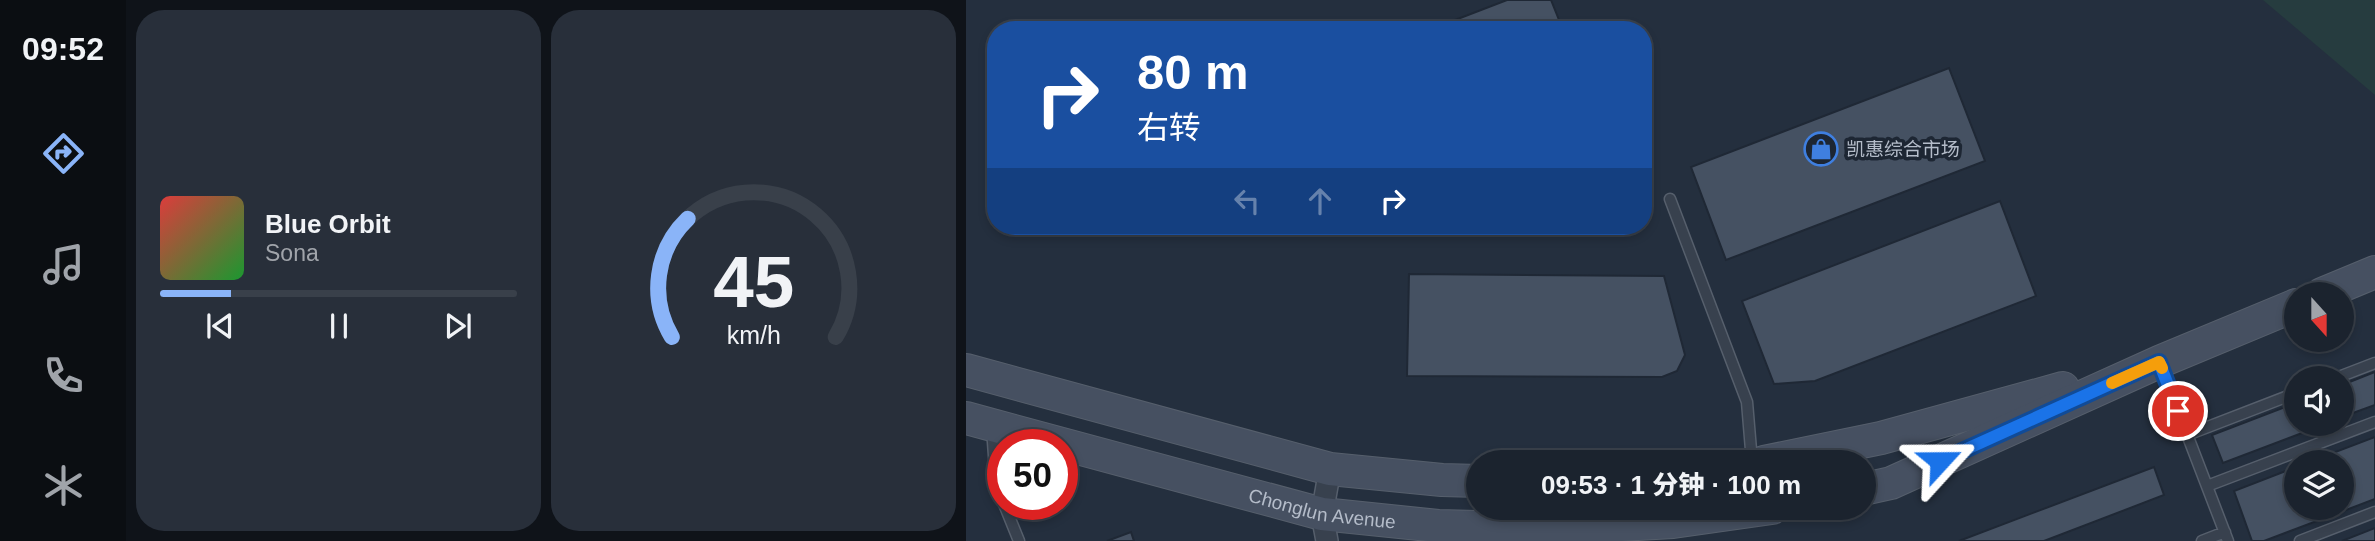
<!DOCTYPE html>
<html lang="zh">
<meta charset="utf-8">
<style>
body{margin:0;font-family:Arial,"Noto Sans SC",sans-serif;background:#282f3a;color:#f1f3f6;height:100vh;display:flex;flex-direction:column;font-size:26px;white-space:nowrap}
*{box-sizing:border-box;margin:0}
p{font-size:23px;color:#a0a4aa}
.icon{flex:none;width:38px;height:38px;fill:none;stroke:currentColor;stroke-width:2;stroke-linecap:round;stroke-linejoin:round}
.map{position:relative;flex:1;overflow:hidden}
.details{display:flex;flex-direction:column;gap:10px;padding:10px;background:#0f1319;width:840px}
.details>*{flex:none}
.top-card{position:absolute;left:21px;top:21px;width:665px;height:214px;border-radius:28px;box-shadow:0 4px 10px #0003,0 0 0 2px #39404a;background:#1a4fa0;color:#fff;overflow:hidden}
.needle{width:46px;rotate:159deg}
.controls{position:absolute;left:1318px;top:282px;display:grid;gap:14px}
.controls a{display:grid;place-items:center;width:70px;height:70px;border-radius:50%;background:#1b232e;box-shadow:0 4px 10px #0003,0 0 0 2px #39404a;font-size:35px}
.speed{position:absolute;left:21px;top:429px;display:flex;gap:14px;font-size:35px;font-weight:700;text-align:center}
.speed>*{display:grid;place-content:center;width:91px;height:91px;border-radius:50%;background:#1b232e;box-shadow:0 4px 10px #0003,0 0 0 2px #39404a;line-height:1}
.speed .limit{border:10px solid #d22;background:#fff;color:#111}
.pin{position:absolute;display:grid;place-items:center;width:60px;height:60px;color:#fff;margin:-30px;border:4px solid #fff;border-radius:50%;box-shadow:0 2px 7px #0007}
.me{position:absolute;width:77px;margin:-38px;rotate:66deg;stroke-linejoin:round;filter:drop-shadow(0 0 5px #0008)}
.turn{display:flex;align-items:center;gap:24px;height:147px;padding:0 35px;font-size:32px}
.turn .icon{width:91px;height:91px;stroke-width:2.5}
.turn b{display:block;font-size:49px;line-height:60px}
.lanes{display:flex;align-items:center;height:66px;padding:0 35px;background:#0003;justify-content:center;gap:35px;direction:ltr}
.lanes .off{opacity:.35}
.details .widget{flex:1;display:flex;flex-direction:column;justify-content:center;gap:10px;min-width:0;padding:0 24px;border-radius:28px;background:#282f3a}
.details .dial{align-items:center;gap:0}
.dial svg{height:182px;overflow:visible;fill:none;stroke:#39404a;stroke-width:7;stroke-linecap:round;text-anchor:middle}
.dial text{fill:#f1f3f6;stroke:none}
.song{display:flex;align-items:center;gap:21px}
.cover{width:84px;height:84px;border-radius:10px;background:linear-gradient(135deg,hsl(0 70% 55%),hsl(130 70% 35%))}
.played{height:7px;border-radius:4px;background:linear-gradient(90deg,#8ab4f8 20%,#39404a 20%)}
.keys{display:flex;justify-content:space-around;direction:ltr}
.details .tiles{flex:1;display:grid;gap:10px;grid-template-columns:repeat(2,1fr)}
.trip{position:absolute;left:500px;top:450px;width:410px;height:70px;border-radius:35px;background:#1b232e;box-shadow:0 4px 10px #0003,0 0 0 2px #39404a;font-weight:800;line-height:70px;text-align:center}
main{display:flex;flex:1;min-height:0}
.tabs{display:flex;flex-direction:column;width:126px;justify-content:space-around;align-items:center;background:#0b0e12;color:#a0a4aa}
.tabs .icon{width:49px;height:49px}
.tabs .active{color:#8ab4f8}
.tabs b{font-size:32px;color:#f1f3f6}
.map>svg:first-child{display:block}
</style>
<main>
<nav class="tabs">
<b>09:52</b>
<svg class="icon active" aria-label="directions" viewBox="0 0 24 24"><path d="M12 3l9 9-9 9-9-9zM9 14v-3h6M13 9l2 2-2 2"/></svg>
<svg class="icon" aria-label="music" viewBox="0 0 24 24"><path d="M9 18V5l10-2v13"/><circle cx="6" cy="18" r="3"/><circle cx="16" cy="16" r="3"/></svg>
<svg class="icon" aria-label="phone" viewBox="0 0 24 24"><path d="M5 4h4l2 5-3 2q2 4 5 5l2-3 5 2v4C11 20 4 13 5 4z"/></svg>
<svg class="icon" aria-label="climate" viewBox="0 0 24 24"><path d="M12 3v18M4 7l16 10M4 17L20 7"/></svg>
</nav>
<section class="details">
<div class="tiles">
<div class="widget">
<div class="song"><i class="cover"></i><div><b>Blue Orbit</b><p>Sona</p></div></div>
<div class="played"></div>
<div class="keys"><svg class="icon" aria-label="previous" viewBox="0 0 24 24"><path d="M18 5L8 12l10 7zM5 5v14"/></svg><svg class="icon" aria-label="pause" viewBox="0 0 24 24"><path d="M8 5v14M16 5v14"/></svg><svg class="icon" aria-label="next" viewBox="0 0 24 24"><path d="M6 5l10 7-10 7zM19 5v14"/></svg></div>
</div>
<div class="widget dial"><svg viewBox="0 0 100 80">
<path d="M14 69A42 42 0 1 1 86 69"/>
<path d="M14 69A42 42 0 0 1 21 17" stroke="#8ab4f8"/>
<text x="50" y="56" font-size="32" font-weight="700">45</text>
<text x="50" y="72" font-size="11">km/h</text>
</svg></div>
</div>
</section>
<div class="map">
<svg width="1409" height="541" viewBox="0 0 1409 541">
<rect width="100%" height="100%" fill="#242f3e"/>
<path fill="#263c3f" d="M1297,0H1409V95Z"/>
<path fill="#455162" stroke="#1f2835" stroke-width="2" d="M541,0H585L597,30H463Z
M983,68L1019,161L760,260L725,167Z
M1034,201L1070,296L849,381L808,384L776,301Z
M443,274L698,276L719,355L711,371L696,377L441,376Z
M1409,372V405L1376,417V385Z
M1330,403V424H1360L1257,463L1246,435Z
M1409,437V499L1298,541H1286L1268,491L1330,467V508H1376V462H1343Z
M1188,467L1198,495L1078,541H993Z
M1409,528V541H1376Z
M165,532L168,541H141Z"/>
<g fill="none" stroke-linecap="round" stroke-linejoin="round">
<defs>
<path id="service" d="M704,199L781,402L786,462
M1194,364L1262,541
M1370,378L1409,363
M26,428L30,484L37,501
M1221,435L1330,393
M1241,486L1409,422
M38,504L53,541
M1236,541L1259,532
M1334,541L1409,512"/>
<path id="minor" d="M361,541L356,514L364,469"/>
<g id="secondary">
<path d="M1356,294L1409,272"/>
<path d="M0,370L364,469L476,480L513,481"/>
<path id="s1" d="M0,418L356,514L472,526L585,529L707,522L806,508"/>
<path d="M798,462L915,438L1097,388"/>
<path d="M898,489L925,483L1193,362L1330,305"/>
</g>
</defs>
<use href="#service" stroke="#565f6c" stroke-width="13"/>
<use href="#minor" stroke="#565f6c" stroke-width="24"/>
<use href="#secondary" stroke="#565f6c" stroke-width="34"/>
<use href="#service" stroke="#38414e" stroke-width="10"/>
<use href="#minor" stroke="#38414e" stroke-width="21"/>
<use href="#secondary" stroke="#465061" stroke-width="32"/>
</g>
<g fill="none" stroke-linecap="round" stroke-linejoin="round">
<defs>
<path id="route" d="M974,461L1193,362L1212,411"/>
</defs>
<use href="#route" stroke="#114b97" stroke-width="18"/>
<use href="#route" stroke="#1a73e8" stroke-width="12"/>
<path stroke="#f59e0b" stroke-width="12" d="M1146,383L1193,362L1196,368"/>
</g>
<defs>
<symbol id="shop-ring" viewBox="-11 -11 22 22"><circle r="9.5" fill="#1d2633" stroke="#3f7fe0" stroke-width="1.5"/><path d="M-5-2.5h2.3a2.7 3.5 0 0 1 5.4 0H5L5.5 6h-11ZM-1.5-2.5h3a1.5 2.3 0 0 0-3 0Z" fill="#3f7fe0"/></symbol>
</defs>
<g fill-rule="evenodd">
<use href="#shop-ring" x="836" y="130" width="38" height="38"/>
</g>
<g text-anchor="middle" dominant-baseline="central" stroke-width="7" stroke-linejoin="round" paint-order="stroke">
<g font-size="19" fill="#b4bcc9" stroke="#1d2633" text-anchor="start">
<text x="880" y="149">凯惠综合市场</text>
</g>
<g font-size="19" fill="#b4bcc9" stroke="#1d2633">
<text stroke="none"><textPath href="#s1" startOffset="368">Chonglun Avenue</textPath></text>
</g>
</g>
</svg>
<div class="controls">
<a><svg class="needle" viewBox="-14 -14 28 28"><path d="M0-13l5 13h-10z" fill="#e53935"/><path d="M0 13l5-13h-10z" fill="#a0a4aa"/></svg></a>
<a><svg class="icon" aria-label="sound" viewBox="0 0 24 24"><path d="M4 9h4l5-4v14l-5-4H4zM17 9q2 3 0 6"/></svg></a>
<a><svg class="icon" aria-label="layers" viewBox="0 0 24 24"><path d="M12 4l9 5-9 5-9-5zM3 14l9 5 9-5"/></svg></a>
</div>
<div class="speed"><div class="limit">50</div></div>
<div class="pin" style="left:1212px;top:411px;background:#d93025"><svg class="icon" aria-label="arrive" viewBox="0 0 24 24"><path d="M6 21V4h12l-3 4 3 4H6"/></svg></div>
<svg class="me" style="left:974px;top:461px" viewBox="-20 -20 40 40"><path d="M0-17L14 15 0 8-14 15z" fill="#1a73e8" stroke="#fff" stroke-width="4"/></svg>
<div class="trip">09:53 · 1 分钟 · 100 m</div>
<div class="top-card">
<div class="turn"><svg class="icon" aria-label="right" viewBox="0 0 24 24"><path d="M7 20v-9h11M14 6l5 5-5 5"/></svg><div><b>80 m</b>右转</div></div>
<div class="lanes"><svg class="icon off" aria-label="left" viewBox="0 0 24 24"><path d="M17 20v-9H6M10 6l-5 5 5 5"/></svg><svg class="icon off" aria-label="ahead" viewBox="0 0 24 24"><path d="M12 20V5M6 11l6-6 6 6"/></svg><svg class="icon" aria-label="right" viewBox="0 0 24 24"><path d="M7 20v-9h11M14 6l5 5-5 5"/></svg></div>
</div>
</div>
</main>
